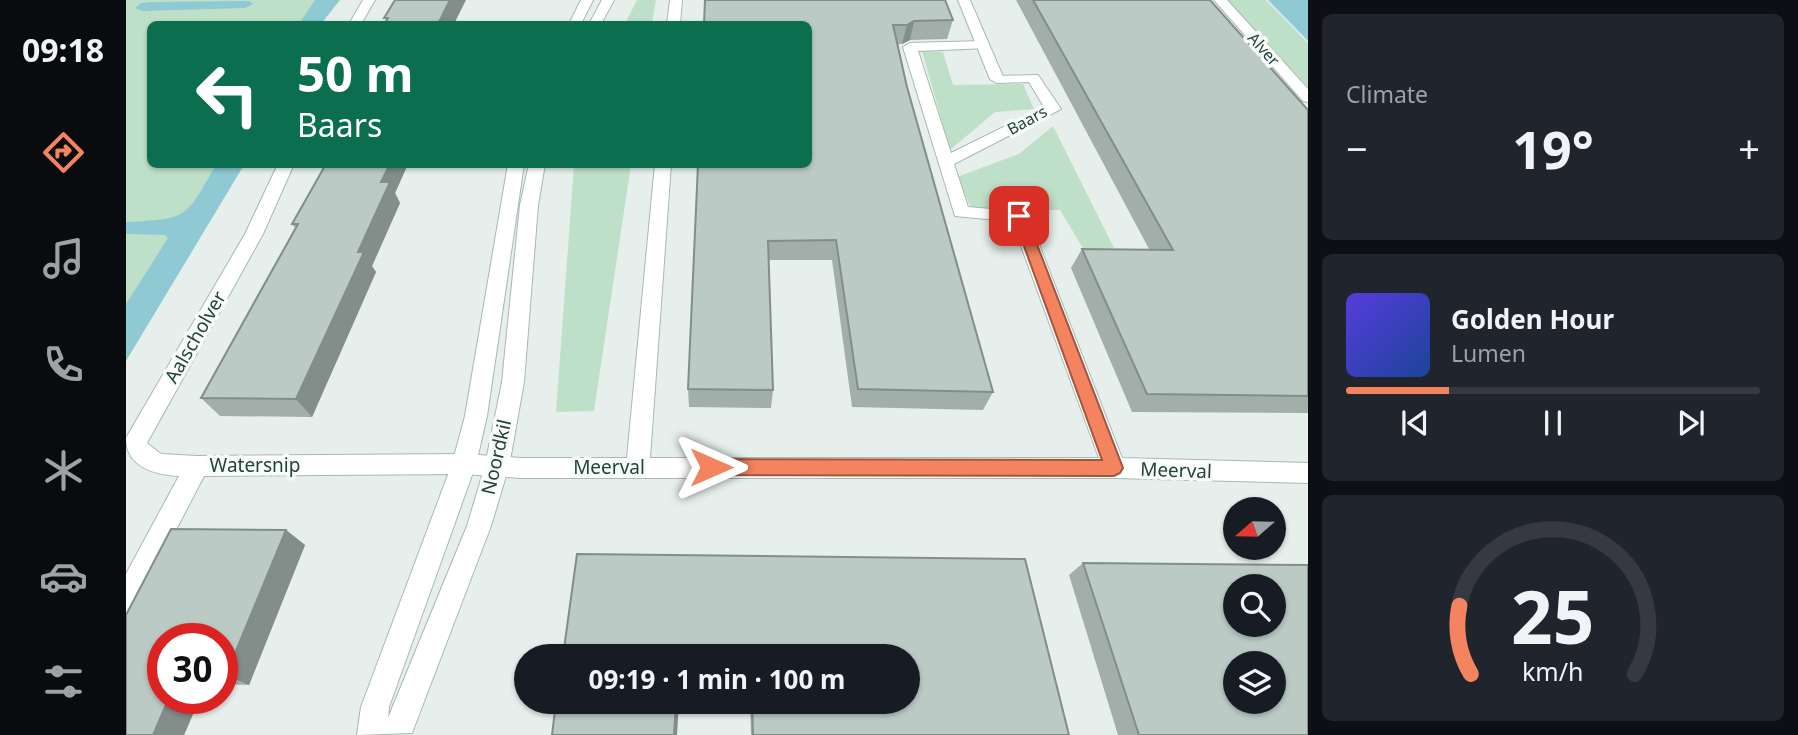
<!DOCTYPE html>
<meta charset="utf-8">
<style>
body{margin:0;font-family:"Noto Sans",sans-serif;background:#20242c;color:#f1f3f6;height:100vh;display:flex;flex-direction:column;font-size:26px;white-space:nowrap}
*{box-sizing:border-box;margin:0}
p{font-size:23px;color:#9ea1a6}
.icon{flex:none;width:38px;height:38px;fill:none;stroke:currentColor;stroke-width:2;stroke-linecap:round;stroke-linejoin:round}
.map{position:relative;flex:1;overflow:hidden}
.sheet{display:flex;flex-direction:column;gap:14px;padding:14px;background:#0d0f14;width:490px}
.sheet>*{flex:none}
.top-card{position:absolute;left:21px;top:21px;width:665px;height:147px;border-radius:10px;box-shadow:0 2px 5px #0004;background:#0b6e4f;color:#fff;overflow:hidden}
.needle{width:46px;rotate:250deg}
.buttons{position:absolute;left:1097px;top:497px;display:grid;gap:14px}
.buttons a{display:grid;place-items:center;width:63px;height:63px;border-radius:50%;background:#171b24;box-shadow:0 2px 5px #0004;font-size:35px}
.speed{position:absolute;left:21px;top:623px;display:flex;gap:14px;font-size:35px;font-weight:700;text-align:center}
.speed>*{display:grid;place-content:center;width:91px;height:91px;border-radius:50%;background:#171b24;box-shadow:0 2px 5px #0004;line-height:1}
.speed .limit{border:10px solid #d22;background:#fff;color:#111}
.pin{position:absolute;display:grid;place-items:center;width:60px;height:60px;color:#fff;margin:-30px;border-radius:14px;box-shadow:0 4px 10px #0006}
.me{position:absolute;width:77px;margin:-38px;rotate:90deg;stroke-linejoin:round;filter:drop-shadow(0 0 5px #0008)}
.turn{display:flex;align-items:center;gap:24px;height:147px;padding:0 35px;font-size:32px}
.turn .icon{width:91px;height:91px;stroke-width:2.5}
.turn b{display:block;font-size:49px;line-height:60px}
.big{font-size:52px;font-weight:700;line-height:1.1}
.sheet .widget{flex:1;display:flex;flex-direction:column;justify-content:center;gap:10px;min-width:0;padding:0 24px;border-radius:10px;background:#20242c}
.sheet .dial{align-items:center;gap:0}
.dial svg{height:182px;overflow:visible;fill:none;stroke:#363941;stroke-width:7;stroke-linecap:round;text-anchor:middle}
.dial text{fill:#f1f3f6;stroke:none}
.song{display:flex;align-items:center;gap:21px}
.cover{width:84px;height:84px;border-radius:10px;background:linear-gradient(135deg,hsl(250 70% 55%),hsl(220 70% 35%))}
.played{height:7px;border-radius:4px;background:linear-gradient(90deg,#f4845f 25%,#363941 25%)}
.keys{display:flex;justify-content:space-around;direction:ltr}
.heat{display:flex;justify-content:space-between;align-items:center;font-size:38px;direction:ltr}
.trip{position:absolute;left:388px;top:644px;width:406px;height:70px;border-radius:35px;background:#171b24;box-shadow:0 2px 5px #0004;font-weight:700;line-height:70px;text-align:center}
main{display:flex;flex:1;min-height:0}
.dock{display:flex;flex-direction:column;width:126px;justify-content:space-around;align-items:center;background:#090b0e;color:#9ea1a6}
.dock .icon{width:49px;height:49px}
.dock .selected{color:#f4845f}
.dock b{font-size:32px;color:#f1f3f6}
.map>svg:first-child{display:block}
</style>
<main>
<nav class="dock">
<b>09:18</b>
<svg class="icon selected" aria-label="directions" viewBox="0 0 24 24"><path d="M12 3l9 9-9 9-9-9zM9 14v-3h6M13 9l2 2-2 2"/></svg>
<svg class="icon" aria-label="music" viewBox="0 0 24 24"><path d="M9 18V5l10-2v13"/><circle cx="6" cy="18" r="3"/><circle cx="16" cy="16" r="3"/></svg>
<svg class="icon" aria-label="phone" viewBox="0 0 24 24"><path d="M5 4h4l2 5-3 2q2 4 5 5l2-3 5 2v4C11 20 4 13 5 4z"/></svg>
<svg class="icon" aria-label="climate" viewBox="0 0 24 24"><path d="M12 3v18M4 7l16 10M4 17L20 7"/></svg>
<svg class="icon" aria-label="car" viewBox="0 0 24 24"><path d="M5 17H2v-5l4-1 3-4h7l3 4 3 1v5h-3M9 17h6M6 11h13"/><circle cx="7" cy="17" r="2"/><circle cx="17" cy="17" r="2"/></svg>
<svg class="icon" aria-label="filters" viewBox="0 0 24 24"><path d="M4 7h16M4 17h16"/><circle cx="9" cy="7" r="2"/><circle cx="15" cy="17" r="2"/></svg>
</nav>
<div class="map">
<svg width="1182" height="735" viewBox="0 0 1182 735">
<rect width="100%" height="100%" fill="#e6efeb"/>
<path fill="#bfe0c8" d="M0,0H200L185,24H24V164L94,165L0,307Z
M511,0H530L526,24H499Z
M1101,0H1140L1182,43V87Z
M796,51L817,52L827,85L897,84L908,109L869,112L824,150Z
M927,126L988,248L958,250L934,210H846L831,177L893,154Z
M448,165H505L468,411L430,412Z"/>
<path fill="#8ec9d4" d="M189,0H214L195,24H173Z
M1142,0H1182V41Z
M123,1L127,4L119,8L17,11L9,8L15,3L26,2Z
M90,165H118L0,361V304L42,238L39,235L0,234V222C64,219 59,218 90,165Z"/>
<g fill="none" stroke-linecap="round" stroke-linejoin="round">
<defs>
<path id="pedestrian" d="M857,41L862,42V48L792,51L825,153L918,107L903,82L871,83L864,79L866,76L912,75L935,109L828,164L842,207L899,212L902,216L899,220L893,222L829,216L777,47L784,43Z"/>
<path id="minor" d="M237,0H249L235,24H223Z
M544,0H556L554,24H541Z
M832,0H844L878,79L876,82L871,83L864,79Z
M1088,0H1101L1182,89V102L1177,101Z
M152,164H168L137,234L21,443L35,454L71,456L338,454L395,458H501L529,164H545L524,458H973L884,216L893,210L902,216L996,458L1182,463V483L988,478H395L338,474L78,476L9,609L0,613V574L53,476C29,475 0,467 0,438L119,234Z"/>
<path id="tertiary" d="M455,0H467L455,24H443Z
M476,0H488L475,24H463Z
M382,164H398L361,416L350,464L263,707L262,718L341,526L359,466L376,382L394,205L403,164H419L412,205L398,382L383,466L365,526L286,733L231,735L235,707L326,464L339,416Z"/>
</defs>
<use href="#pedestrian" stroke="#a8b8b2" stroke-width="2"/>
<use href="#minor" stroke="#a8b8b2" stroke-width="2"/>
<use href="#tertiary" stroke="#a8b8b2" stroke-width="2"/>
<use href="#pedestrian" fill="#fff" fill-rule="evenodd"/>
<use href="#minor" fill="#fff" fill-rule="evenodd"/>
<use href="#tertiary" fill="#fff" fill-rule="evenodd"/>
</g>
<path fill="#a1aea9" d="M890,0H1084L1182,110V413L1006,412L945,268L956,249H1023Z
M827,20L821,39L784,40L776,44H772L781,87L867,392L857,410L726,407L706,260H642L647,390L645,408L563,407L562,389L682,24Z
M197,164H282L269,193L274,203L246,266L250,272L186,417L94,416L75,398L170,229L166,224L199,168Z
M45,529L160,530L179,545L123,685L96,684V639H37V698H74L58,735H0V615Z
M451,554L943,735H625L624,702H782Z
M957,563L1182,735H992L943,575Z"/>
<path fill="#838d89" d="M324,0H340L328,24H312Z
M788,21L784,40L776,44L781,25Z
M264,164H282L269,193L274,203L246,266L250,272L186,417L170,399L232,252L255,182Z
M160,530L179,545L123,685L100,675Z
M43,698H74L58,735H27Z
M550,702H553L551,735H548Z"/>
<path fill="#bbcac4" stroke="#838d89" stroke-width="2" fill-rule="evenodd" d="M269,0H324L312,24H258L262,18H258Z
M579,0H819L827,20L788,21L781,25H767L781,87L867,392L732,389L710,240L642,241L647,390L562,389L572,164H682V24H578Z
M907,0H1084L1182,110V396L1021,394L956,249L1047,250Z
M200,164H264L255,182H264L232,252H238L170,399L75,398L172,224H166Z
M45,529L160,530L100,675H96V639H37V698H43L27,735H0V615Z
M451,554L899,559L943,735H627L626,702H782V656H437Z
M957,563L1182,565V735H1013ZM1110,586H1148V625H1110ZM1110,663H1148V702H1110Z
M430,702H550L548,735H426Z"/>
<path fill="#f4845f" stroke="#9f563e" stroke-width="2" d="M893,211L900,216L997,468L994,473L988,476L585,475L579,472L576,467L579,461L585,459L976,460L887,216Z"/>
<g text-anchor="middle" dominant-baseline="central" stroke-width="7" stroke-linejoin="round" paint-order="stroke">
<g font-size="16" fill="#24423a" stroke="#f7fbf9">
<text transform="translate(1138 49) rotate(48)">Alver</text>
<text transform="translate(901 120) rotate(-29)">Baars</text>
</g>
<g font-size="19" fill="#24423a" stroke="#f7fbf9">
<text transform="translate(69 337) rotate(-60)">Aalscholver</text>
<text transform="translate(370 457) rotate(-77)">Noordkil</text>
<text x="129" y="465">Watersnip</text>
<text x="483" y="467">Meerval</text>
<text transform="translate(1050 470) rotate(2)">Meerval</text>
</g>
</g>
</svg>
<div class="buttons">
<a><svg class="needle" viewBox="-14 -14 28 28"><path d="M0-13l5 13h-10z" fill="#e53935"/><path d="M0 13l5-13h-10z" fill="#9ea1a6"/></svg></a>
<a><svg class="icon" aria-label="search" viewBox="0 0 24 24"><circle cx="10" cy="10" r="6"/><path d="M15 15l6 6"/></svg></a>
<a><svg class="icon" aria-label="layers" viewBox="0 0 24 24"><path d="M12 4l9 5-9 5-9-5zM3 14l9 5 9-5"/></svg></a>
</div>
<div class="speed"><div class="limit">30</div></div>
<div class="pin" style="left:893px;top:216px;background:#d93025"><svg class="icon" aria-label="arrive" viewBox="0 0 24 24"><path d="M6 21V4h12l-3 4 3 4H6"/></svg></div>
<svg class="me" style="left:585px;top:467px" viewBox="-20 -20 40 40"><path d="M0-17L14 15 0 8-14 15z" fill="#f4845f" stroke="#fff" stroke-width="4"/></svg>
<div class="trip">09:19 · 1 min · 100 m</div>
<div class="top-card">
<div class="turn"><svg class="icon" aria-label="left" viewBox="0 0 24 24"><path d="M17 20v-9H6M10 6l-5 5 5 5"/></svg><div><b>50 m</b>Baars</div></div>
</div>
</div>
<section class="sheet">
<div class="widget"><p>Climate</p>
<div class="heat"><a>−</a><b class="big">19°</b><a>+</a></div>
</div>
<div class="widget">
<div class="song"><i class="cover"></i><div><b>Golden Hour</b><p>Lumen</p></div></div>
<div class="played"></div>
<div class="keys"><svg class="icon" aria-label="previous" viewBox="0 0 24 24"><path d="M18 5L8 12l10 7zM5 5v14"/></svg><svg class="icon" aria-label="pause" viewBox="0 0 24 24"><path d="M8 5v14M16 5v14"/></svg><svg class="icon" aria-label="next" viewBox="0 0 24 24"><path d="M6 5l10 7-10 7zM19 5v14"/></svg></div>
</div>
<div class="widget dial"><svg viewBox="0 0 100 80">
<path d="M14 69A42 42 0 1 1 86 69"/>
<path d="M14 69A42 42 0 0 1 9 39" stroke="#f4845f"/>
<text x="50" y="56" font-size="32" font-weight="700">25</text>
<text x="50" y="72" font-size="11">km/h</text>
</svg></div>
</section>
</main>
